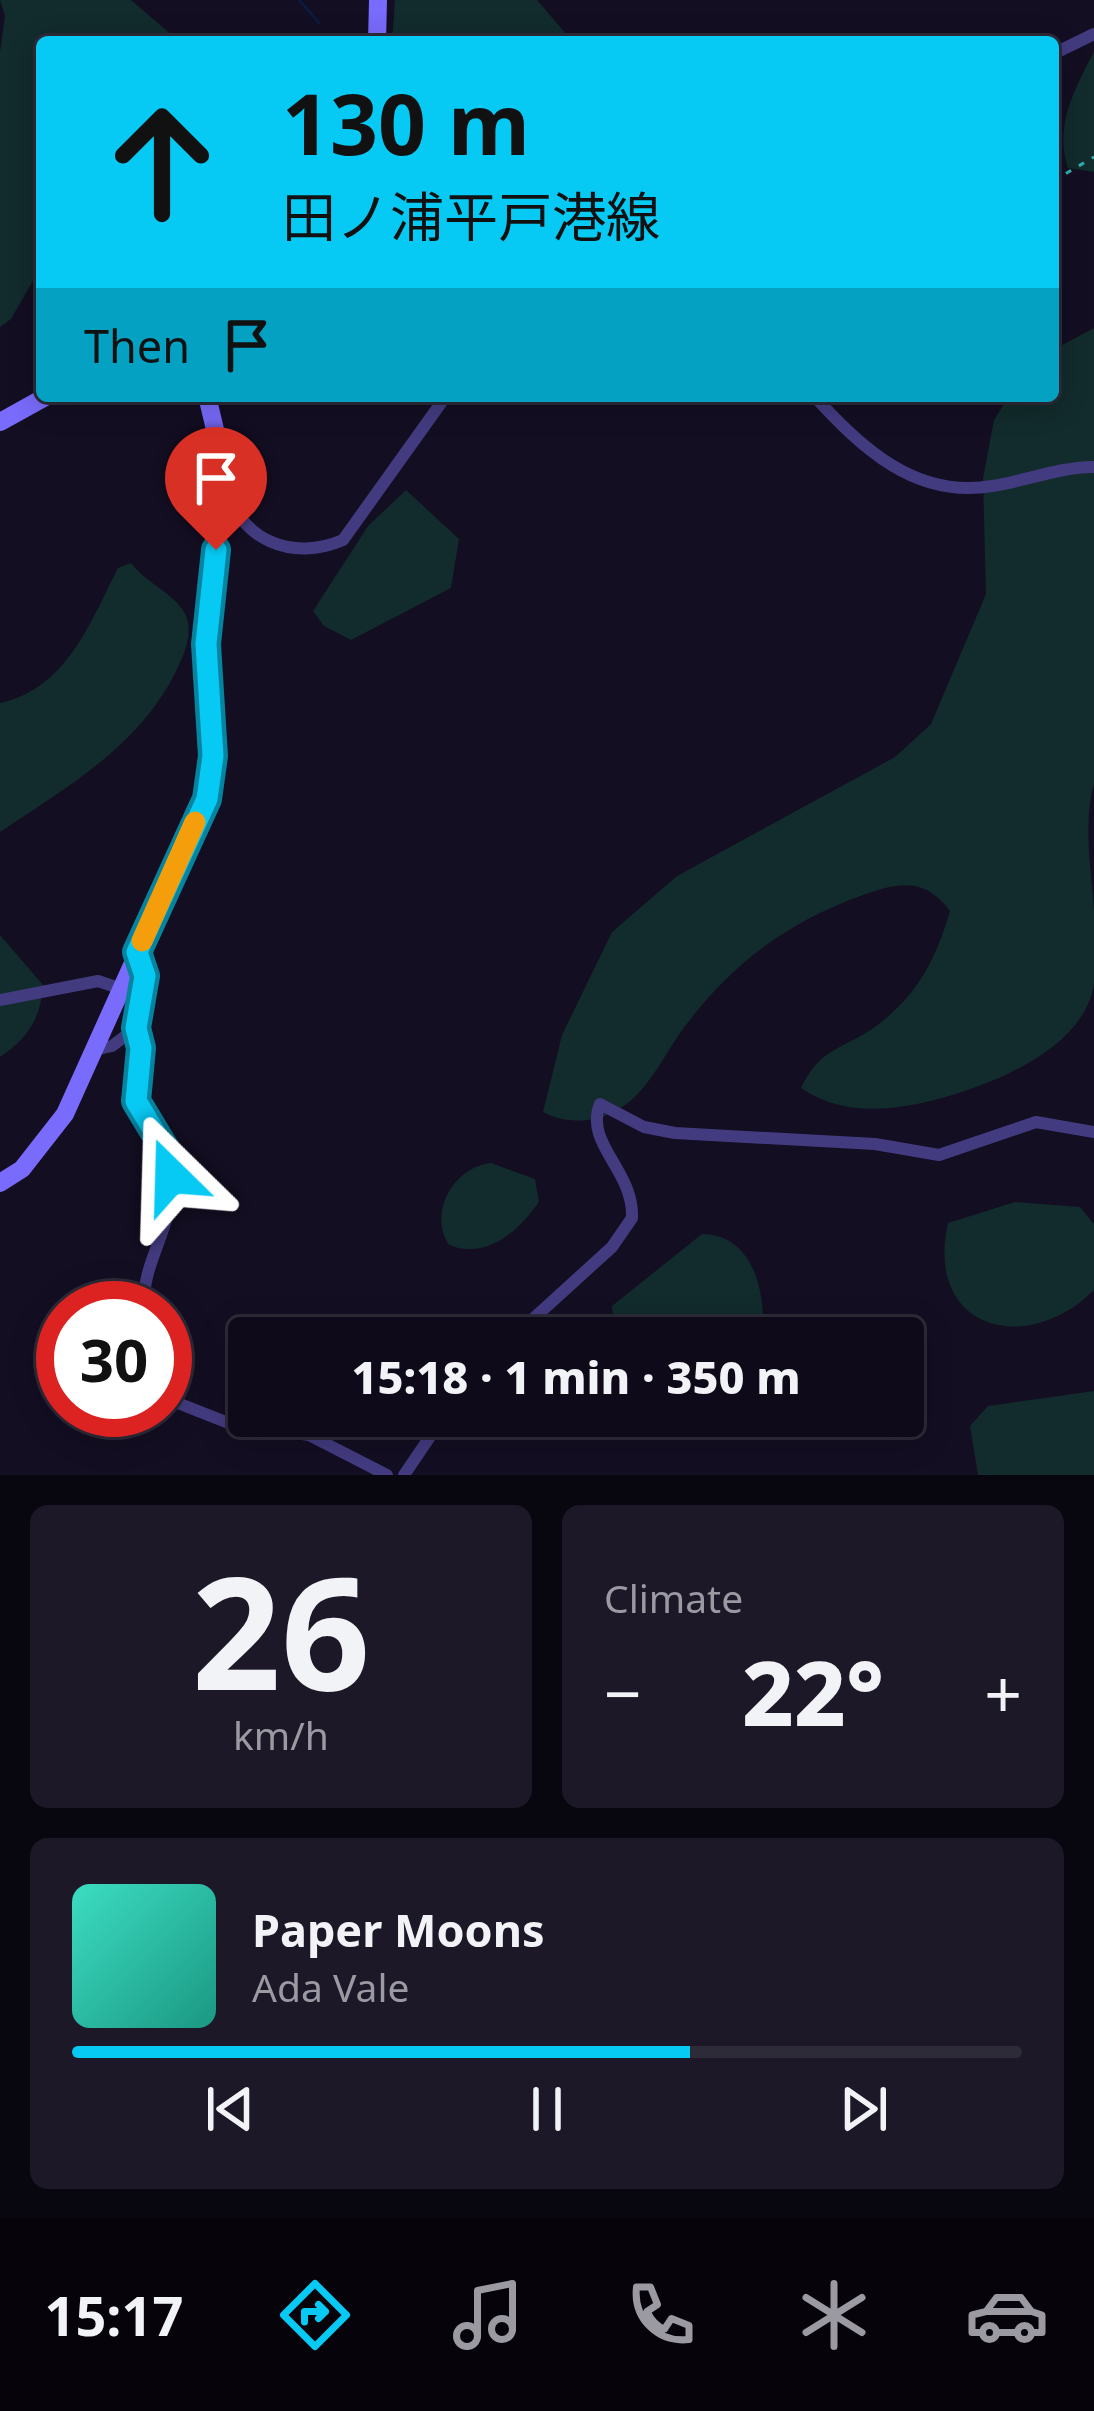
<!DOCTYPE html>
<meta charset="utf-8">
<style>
body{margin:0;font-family:"Noto Sans","Noto Sans JP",sans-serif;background:#1c1827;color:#f1f3f6;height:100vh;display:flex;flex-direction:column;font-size:45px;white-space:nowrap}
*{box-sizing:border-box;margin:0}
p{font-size:39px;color:#9b9aa2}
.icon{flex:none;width:66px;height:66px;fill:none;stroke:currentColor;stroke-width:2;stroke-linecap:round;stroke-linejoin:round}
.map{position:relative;height:1475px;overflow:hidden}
.drawer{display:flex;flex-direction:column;gap:30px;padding:30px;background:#08060e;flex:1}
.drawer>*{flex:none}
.banner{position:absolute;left:36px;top:36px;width:1023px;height:366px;border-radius:12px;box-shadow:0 6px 30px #0003,0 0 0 3px #2e2b39;background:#07caf4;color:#111;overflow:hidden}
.speed{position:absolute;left:36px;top:1281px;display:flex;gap:24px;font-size:60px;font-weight:700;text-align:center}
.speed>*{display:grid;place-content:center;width:156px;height:156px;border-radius:50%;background:#0e0a1a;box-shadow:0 6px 30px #0003,0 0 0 3px #2e2b39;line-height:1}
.speed .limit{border:18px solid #d22;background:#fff;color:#111}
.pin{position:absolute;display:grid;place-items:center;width:102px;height:102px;color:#fff;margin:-123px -51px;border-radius:50% 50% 50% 0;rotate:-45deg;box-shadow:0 0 12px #0007}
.pin .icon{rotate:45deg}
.me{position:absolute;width:132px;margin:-66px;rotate:338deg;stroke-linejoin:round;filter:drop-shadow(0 0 9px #0008)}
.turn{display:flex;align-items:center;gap:42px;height:252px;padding:0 48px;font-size:54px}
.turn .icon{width:156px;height:156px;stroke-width:2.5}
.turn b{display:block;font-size:84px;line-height:102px}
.then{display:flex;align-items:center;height:114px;padding:0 48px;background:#0003;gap:24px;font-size:45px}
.big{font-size:90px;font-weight:800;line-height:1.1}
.drawer .card{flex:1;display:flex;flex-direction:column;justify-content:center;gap:18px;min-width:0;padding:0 42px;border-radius:18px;background:#1c1827}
.drawer .dial{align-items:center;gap:0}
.dial b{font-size:156px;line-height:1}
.song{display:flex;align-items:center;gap:36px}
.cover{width:144px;height:144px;border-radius:18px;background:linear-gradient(135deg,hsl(170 70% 55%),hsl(170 70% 35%))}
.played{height:12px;border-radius:6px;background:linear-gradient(90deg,#07caf4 65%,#2e2b39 65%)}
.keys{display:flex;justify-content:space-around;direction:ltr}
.heat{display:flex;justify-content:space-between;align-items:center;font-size:66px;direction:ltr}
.drawer .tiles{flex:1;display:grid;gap:30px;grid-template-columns:1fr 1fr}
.card:last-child{grid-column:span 2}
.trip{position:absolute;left:228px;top:1317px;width:696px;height:120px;border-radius:12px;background:#0e0a1a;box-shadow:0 6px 30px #0003,0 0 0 3px #2e2b39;font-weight:800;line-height:120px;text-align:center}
.tab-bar{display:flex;height:192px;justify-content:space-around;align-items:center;background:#06040a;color:#9b9aa2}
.tab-bar .icon{width:84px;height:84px}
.tab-bar .on{color:#07caf4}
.tab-bar b{font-size:54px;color:#f1f3f6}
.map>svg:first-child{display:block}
</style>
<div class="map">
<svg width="1094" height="1475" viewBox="0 0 1094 1475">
<rect width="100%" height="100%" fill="#130e22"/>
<path fill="#122b2c" d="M0,0H131L180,42H42V265L11,319L0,327V52L5,16Z
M395,0H537L573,42H392Z
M1094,52V172L1068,168C1054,128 1074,89 1094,52Z
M1094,328V783C1083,825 1091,866 1094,910C1094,932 1094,960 1094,983C1085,1048 996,1083 942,1098C894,1111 843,1117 801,1088C822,1044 846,1050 880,1023C919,993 937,956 950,911C925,877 899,882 863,895C787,922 730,965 683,1029C664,1055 648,1091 621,1108C597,1123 568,1125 543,1112L562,1035L612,932L677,876L895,757L931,724L986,594L983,478L994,420L1009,396H1053V350Z
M406,490L459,539L451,588L351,640L324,626L313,611L368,526Z
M131,563C145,582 173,593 184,612C194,628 186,650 179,665C143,744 70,785 0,832V703C66,689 90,623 118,568Z
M0,935L43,985C41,1019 27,1039 0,1057Z
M491,1163L535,1179L539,1202C518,1232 486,1260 449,1245C428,1213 453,1167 491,1163Z
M1015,1202L1080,1207L1094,1224V1290C1027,1357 924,1330 948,1223Z
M702,1234C755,1234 767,1297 762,1338H615L612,1306Z
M1094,1391V1475H978L970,1426L988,1406Z"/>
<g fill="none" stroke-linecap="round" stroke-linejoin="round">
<path stroke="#0b1a3f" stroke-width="3" d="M299,0L320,24"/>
<path stroke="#32afb1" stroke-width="3" stroke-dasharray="6 9" stroke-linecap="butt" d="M1053,181L1094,157"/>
<path stroke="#433b80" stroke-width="12" d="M1053,54L1094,34
M814,396C862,448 915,499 992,486C1026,481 1059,467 1094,467
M227,486C238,540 293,562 343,540L446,396
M0,1000L98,981L119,988
M136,1028C142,1053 130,1081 137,1103C149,1139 175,1157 170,1199C166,1238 144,1261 143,1308
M94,1050L112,1046L136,1028L145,976L137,953
M512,1338L612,1247L632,1218C634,1170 584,1144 600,1104L644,1127L675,1133L875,1144L939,1155L1036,1122L1094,1132
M165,1398L231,1424L309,1435L387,1475
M404,1475L444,1416"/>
<path stroke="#796bfb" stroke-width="18" d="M377,42L378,0
M0,422L47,396
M0,1183L22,1169L65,1114L207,799L213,756L206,644L224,467L207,396"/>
</g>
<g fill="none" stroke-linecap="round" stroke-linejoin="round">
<defs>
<path id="route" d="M171,1176L165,1149L136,1101L141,1048L136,1028L145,976L137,952L207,799L213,756L206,644L216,550"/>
</defs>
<use href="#route" stroke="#05839f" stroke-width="30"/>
<use href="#route" stroke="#07caf4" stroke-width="21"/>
<path stroke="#f59e0b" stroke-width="21" d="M142,941L195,822"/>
</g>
</svg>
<div class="speed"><div class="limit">30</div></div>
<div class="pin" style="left:216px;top:550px;background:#d93025"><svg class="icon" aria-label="arrive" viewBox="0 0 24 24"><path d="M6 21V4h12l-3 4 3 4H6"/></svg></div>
<svg class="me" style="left:171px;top:1176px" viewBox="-20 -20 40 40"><path d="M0-17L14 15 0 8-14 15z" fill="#07caf4" stroke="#fff" stroke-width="4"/></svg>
<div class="trip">15:18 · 1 min · 350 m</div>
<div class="banner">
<div class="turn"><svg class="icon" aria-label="ahead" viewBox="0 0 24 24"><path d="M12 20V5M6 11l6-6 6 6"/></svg><div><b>130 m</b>田ノ浦平戸港線</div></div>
<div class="then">Then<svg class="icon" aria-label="arrive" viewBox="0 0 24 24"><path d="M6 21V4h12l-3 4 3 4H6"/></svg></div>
</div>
</div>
<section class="drawer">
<div class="tiles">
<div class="card dial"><b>26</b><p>km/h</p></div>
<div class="card"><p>Climate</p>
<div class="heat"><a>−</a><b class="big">22°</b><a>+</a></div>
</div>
<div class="card">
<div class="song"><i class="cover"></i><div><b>Paper Moons</b><p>Ada Vale</p></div></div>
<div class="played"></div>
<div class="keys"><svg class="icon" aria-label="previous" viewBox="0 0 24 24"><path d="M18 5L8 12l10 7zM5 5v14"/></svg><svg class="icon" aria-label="pause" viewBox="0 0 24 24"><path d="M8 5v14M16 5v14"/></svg><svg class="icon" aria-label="next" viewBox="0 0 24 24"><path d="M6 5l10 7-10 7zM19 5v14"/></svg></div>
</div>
</div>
</section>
<nav class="tab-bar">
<b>15:17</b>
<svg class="icon on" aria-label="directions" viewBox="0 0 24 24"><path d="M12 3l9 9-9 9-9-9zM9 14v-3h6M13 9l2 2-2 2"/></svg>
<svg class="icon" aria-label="music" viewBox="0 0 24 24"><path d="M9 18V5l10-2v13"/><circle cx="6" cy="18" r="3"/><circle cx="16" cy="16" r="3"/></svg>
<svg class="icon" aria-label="phone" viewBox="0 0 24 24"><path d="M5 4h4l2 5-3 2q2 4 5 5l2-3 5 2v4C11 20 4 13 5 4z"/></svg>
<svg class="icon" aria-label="climate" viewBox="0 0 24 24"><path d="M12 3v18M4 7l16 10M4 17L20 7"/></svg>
<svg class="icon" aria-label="car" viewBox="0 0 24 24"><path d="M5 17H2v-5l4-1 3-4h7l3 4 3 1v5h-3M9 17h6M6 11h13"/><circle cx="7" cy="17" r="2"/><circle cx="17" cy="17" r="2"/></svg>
</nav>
